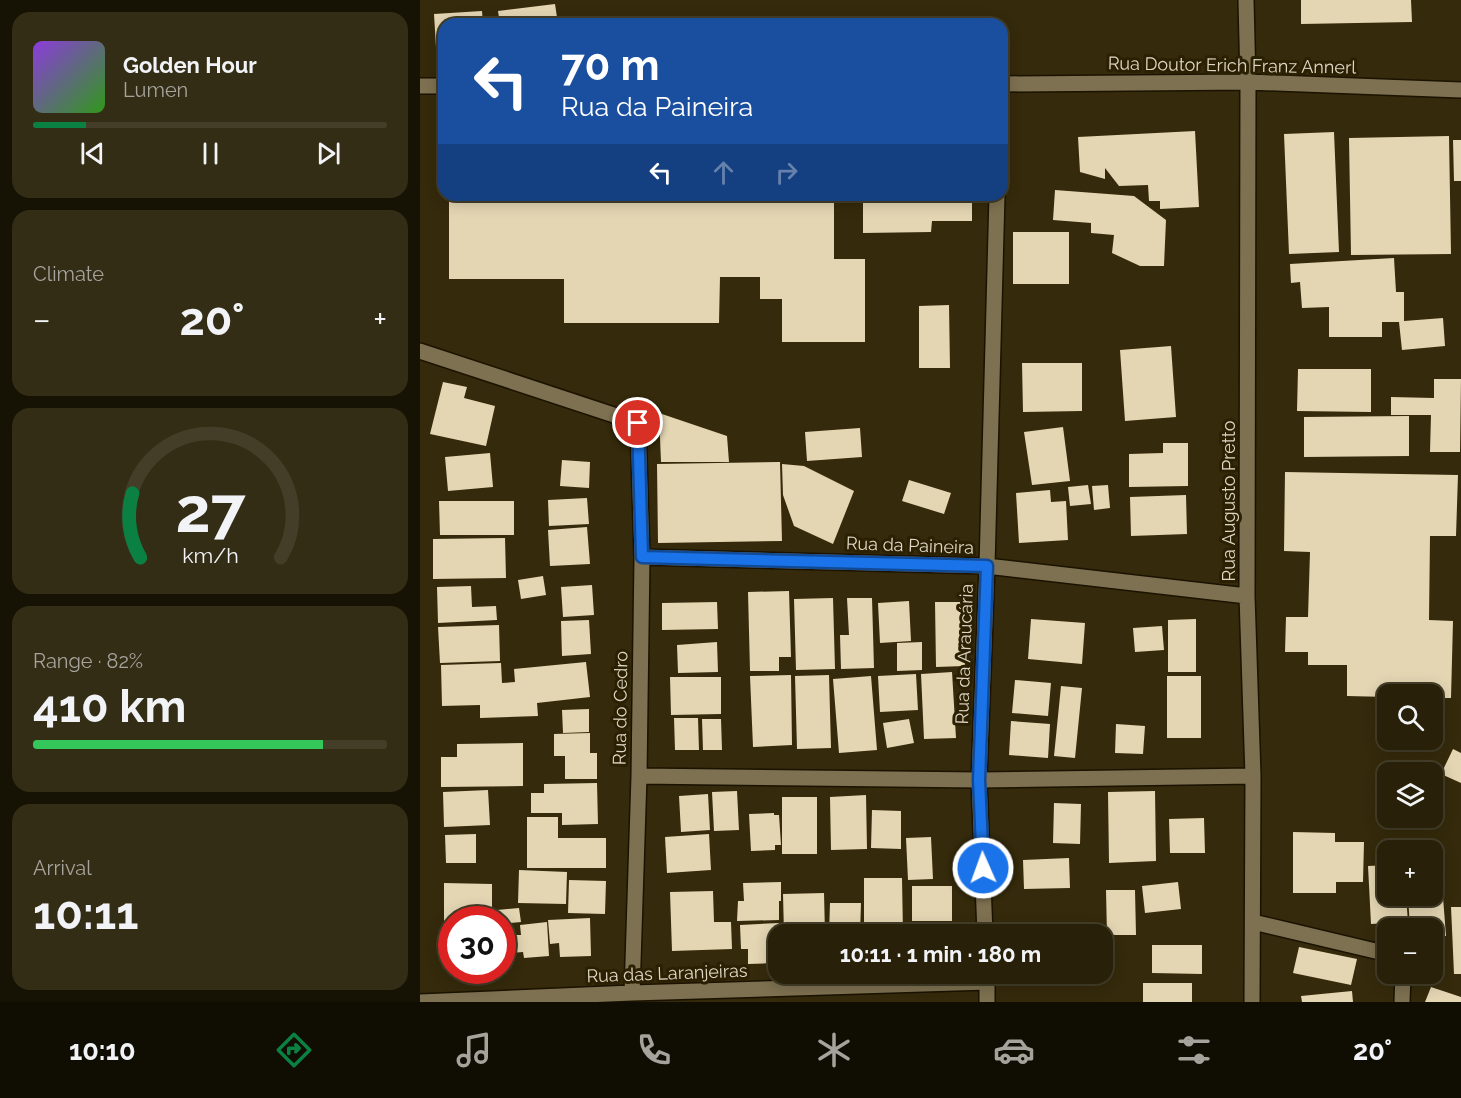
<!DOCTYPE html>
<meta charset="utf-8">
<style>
body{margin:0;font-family:Raleway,sans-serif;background:#342d16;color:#f1f3f6;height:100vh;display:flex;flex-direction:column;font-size:22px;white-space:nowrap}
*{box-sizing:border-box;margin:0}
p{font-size:20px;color:#a5a39c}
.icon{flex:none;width:33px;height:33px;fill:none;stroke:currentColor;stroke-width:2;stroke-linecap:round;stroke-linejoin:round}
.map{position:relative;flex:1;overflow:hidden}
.panel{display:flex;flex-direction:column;gap:12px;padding:12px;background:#161204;width:420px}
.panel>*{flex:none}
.hud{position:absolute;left:18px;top:18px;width:570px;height:183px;border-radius:18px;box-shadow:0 3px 15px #0003,0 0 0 2px #443e29;background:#1a4fa0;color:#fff;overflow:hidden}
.tools{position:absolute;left:957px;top:684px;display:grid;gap:12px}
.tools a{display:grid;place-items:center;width:66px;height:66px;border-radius:12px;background:#282008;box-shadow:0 3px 15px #0003,0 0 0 2px #443e29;font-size:30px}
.speed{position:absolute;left:18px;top:906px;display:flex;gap:12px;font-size:30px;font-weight:700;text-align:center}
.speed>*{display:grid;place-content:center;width:78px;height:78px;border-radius:50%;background:#282008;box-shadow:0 3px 15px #0003,0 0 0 2px #443e29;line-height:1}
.speed .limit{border:9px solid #d22;background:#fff;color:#111}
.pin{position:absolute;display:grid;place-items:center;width:51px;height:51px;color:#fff;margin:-26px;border:3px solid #fff;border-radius:50%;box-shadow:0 2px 6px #0007}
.me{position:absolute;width:66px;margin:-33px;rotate:358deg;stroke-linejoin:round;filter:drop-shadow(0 0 4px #0008)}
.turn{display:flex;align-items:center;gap:21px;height:126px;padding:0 24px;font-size:27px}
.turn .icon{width:78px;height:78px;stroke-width:2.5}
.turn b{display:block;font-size:42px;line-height:51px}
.lanes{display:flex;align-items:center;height:57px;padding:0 24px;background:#0003;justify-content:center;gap:30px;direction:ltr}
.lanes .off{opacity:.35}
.big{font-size:45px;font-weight:700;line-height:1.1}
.panel .widget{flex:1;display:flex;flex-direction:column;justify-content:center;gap:9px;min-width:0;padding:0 21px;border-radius:18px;background:#342d16}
.panel .dial{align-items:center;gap:0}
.dial svg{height:156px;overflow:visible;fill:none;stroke:#443e29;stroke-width:7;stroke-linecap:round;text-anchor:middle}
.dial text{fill:#f1f3f6;stroke:none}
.song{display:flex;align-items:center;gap:18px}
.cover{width:72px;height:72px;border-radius:9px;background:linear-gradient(135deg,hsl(270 70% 55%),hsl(110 70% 35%))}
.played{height:6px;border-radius:3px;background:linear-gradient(90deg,#0b8043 15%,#443e29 15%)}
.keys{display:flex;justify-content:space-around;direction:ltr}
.heat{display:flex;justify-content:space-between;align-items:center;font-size:33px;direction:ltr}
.charge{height:9px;border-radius:4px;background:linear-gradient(90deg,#34c759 82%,#443e29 0)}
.trip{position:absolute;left:348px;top:924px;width:345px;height:60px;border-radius:18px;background:#282008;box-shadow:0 3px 15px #0003,0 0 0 2px #443e29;font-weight:700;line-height:60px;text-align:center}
.dock{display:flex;height:96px;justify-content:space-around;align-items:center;background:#100d03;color:#a5a39c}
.dock .icon{width:42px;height:42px}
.dock .current{color:#0b8043}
.dock b{font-size:27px;color:#f1f3f6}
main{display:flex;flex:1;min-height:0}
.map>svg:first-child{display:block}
</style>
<main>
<section class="panel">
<div class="widget">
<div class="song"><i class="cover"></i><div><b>Golden Hour</b><p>Lumen</p></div></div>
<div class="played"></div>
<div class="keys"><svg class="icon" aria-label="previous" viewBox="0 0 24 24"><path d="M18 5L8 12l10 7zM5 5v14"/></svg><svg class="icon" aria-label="pause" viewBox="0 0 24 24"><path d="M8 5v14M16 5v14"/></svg><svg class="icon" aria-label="next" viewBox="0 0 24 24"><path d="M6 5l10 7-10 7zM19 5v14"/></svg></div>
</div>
<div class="widget"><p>Climate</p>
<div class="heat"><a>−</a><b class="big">20°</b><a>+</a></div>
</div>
<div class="widget dial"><svg viewBox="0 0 100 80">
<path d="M14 69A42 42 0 1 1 86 69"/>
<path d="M14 69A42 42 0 0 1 10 36" stroke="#0b8043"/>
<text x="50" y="56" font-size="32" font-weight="700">27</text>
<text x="50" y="72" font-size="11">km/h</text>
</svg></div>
<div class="widget"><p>Range · 82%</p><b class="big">410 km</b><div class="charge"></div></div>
<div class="widget"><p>Arrival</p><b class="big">10:11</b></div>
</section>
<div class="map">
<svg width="1041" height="1002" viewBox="0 0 1041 1002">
<rect width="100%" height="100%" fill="#352a0b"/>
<path fill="#e4d6b3" d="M881,0H991L992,22L881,24Z
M135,4L138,24H80L78,11Z
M62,11L63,24H24V47H16L14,14Z
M775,131L779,207L740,209V201H729L728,185L699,186L685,168V179L660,172L658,137Z
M914,132L919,252L869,254L864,134Z
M1029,136L1031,254L931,255L929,138Z
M1033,140H1041V181H1034Z
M635,190L714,196L746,220L744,266H720L692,253L694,235L671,233V223L633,220Z
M29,195H414V259H445V342H362V299H340V277H300L299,323H144V279H29Z
M443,195H552V221H512L511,232L443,233Z
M593,232H649V284H593Z
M974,258L976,292H984V321L1023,318L1025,346L982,350L979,322H962V337H909V307L882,308L880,282L871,283L870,264Z
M529,305L530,368H499V306Z
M751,346L756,417L705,421L700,350Z
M602,363H662V411L603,412Z
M878,369H951V412L877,411Z
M1014,379H1041L1040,452H1010L1011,415H971V397L1014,398Z
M23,382L47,387L44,398L75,406L66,446L10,434Z
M239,413L307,436L309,462H241Z
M989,416V456L884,457V417Z
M643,427L650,481L612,485L604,432Z
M440,428L442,457L387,461L385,432Z
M743,443H768V486L709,487V454L743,453Z
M70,453L73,487L28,491L25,457Z
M142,460L170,462L169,488L140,486Z
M360,462L362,541L238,543L237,464Z
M362,464L384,466L434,491L413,544L374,526L363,495Z
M865,472L1038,475L1036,536H1010L1009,620L1033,621L1031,698H1012V694H968V697L927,696V665H888V652H865L866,617H888L890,552L864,551Z
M489,480L531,493L524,514L482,501Z
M668,485L671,504L650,506L648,487Z
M688,485L690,508L674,510L672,486Z
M630,490L631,502L646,501L648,540L599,543L596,493Z
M766,495L767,534L711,536L710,497Z
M167,498L169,524L129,526L128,500Z
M19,501H94V535H20Z
M167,527L170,564L130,566L128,530Z
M85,538L86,578L13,579V539Z
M123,576L126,595L101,599L98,580Z
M172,585L174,615L143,617L141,587Z
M51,586L52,607L76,606L77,620L18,623L17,587Z
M369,591L371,657H359V671H330L328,592Z
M413,598L415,669L376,670L374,599Z
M427,598H452L454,668L421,669L420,635H429Z
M489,601L491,641L460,643L458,603Z
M297,602L298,629L242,630V603Z
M515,602H544L545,666L516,667Z
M611,619L665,623L662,664L608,659Z
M776,619V672H748V620Z
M169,620L171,654L142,656L141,621Z
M79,625L80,661L20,663L18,627Z
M742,626L744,650L715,652L713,628Z
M297,642L298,672L258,673L257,645Z
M502,642V670L477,671V643Z
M166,662L170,697L117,703L118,716L60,718V705L22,706L21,665L81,663L82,683L95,682L94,669Z
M532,672L536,738L504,739L501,674Z
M496,674L498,710L460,712L458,676Z
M371,675L372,745L333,747L330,676Z
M409,675L411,748L377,749L375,676Z
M451,676L457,750L419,753L413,679Z
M747,676H781V738H747Z
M250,677H301V714L251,715Z
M595,680L631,683L628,716L592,713Z
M641,686L662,688L655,758L634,756Z
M169,709V732L143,733L142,710Z
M254,718H278L279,750H255Z
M282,719H301L302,750H283Z
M489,719L494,743L467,748L463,723Z
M591,721L630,724L628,758L589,755Z
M696,724L725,726L723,754L695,753Z
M170,733V753H177V779H145V756H134V734Z
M103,743V786L21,787V757H37V744Z
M1033,749L1041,753V783L1021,774Z
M177,783L178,824L142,825V813H111V793H124V784Z
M68,790L70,825L24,827L23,792Z
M317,791L319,830L294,831L292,792Z
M735,791L736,861L689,863L688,792Z
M288,794L290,830L261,832L259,796Z
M446,795L447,849L411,850L410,797Z
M362,797H397V854H362Z
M634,803L661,804L660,844L633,843Z
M452,810L481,811V849L451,848Z
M354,813V815H359L361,845H355V850L331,851L329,814Z
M107,817H138V838H186V868H107Z
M784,818L785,853H750L749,819Z
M873,832L915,833V842H944L943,882H916V893H873Z
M56,834V863H26L25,835Z
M289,834L291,870L247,873L245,837Z
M511,837L513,879L488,880L486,838Z
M649,858L650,888L604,889L603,860Z
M968,865V896H986L988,922L951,924L948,866Z
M99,870L147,872L146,904L98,903Z
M444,878H482L483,934H444Z
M149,880L186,881L185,914L148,913Z
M361,882V901H359V920L317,921L318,901H324L323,883Z
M758,882L761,909L725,913L722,886Z
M24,883L72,884V920H32V922H24Z
M1022,884L1026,936L1012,937V928H990L988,896H1012V885Z
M492,886H532V921H492Z
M686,890H715L716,935H687Z
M293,891L294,922H311L312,949L252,951L250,892Z
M404,893L405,934H364L363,894Z
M410,903H441L440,934H409Z
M1031,907H1041V974H1034Z
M99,908L101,922L82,924V920H78L77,910Z
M170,918L171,956L140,957L139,943L130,944L128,920Z
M127,922L129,956L104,958L103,952L91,953L90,935H101L100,925Z
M359,923L358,950H355L356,963L328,964V949H321L320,925Z
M492,927H534V934H492Z
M24,928H32V962H26Z
M732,945H782V974L732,973Z
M879,947L937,959L931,985L873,973Z
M603,974H637V979H603Z
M646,974H675V979H646Z
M723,983H772V1002H723Z
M1011,987L1041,997V1002H1005Z
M932,991L933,1002H882L881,996Z"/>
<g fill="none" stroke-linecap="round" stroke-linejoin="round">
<defs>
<path id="street" d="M826,0L828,82L827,596L833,776L832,1002
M582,84L828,82L1041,90
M0,86H24
M0,351L218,423L222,557L219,776L212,993
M222,557L567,566L827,596
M219,776L559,780L833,776
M833,922L968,954
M565,934L559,780L567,566L577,195
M567,974V1002
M0,1002L212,993L567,982
M982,1002L983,974"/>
</defs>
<use href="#street" stroke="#1b1300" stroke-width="18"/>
<use href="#street" stroke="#7e7151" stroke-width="15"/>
</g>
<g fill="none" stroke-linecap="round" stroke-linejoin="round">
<defs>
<path id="route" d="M218,423L222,557L567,566L559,780L563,868"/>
</defs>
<use href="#route" stroke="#114b97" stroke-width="15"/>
<use href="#route" stroke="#1a73e8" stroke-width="10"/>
</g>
<g text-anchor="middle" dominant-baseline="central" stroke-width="6" stroke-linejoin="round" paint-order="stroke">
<g font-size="18" fill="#ded7c6" stroke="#2b2002">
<text transform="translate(812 65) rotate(1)">Rua Doutor Erich Franz Annerl</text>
<text transform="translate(808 501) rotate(-90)">Rua Augusto Pretto</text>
<text transform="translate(490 545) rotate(2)">Rua da Paineira</text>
<text transform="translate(544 654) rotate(-88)">Rua da Araucária</text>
<text transform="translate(200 708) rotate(-89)">Rua do Cedro</text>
<text transform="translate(247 973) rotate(-2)">Rua das Laranjeiras</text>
</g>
</g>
</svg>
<div class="tools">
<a><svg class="icon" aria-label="search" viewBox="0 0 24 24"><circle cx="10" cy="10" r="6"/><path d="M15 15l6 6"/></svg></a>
<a><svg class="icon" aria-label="layers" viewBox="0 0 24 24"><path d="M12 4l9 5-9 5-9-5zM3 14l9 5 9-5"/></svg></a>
<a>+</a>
<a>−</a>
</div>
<div class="speed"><div class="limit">30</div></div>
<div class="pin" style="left:218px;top:423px;background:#d93025"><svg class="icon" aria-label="arrive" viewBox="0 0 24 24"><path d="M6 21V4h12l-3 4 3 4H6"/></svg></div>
<svg class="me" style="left:563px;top:868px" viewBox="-20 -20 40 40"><circle r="17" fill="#1a73e8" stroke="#fff" stroke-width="3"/><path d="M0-11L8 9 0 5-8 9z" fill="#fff"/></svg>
<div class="trip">10:11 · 1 min · 180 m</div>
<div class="hud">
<div class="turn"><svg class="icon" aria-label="left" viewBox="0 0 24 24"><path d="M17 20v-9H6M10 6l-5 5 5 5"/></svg><div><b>70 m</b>Rua da Paineira</div></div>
<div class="lanes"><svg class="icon" aria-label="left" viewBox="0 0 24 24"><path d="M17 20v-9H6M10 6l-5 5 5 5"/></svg><svg class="icon off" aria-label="ahead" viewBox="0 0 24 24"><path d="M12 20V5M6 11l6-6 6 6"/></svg><svg class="icon off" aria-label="right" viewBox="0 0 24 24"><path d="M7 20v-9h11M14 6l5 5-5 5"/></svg></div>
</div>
</div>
</main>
<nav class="dock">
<b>10:10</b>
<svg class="icon current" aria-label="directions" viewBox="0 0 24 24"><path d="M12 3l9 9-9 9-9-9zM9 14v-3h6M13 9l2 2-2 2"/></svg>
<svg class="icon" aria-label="music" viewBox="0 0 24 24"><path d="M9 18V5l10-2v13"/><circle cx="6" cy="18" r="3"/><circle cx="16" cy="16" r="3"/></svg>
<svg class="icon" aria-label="phone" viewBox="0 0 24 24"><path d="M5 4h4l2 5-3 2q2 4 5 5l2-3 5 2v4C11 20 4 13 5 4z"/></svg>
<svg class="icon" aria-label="climate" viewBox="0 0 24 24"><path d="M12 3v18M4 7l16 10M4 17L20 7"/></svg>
<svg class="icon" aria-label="car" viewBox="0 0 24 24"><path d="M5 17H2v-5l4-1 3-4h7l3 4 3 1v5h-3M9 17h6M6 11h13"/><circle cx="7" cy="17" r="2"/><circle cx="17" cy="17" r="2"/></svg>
<svg class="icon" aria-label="filters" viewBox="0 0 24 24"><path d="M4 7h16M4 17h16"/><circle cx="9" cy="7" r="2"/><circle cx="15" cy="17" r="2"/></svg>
<b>20°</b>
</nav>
